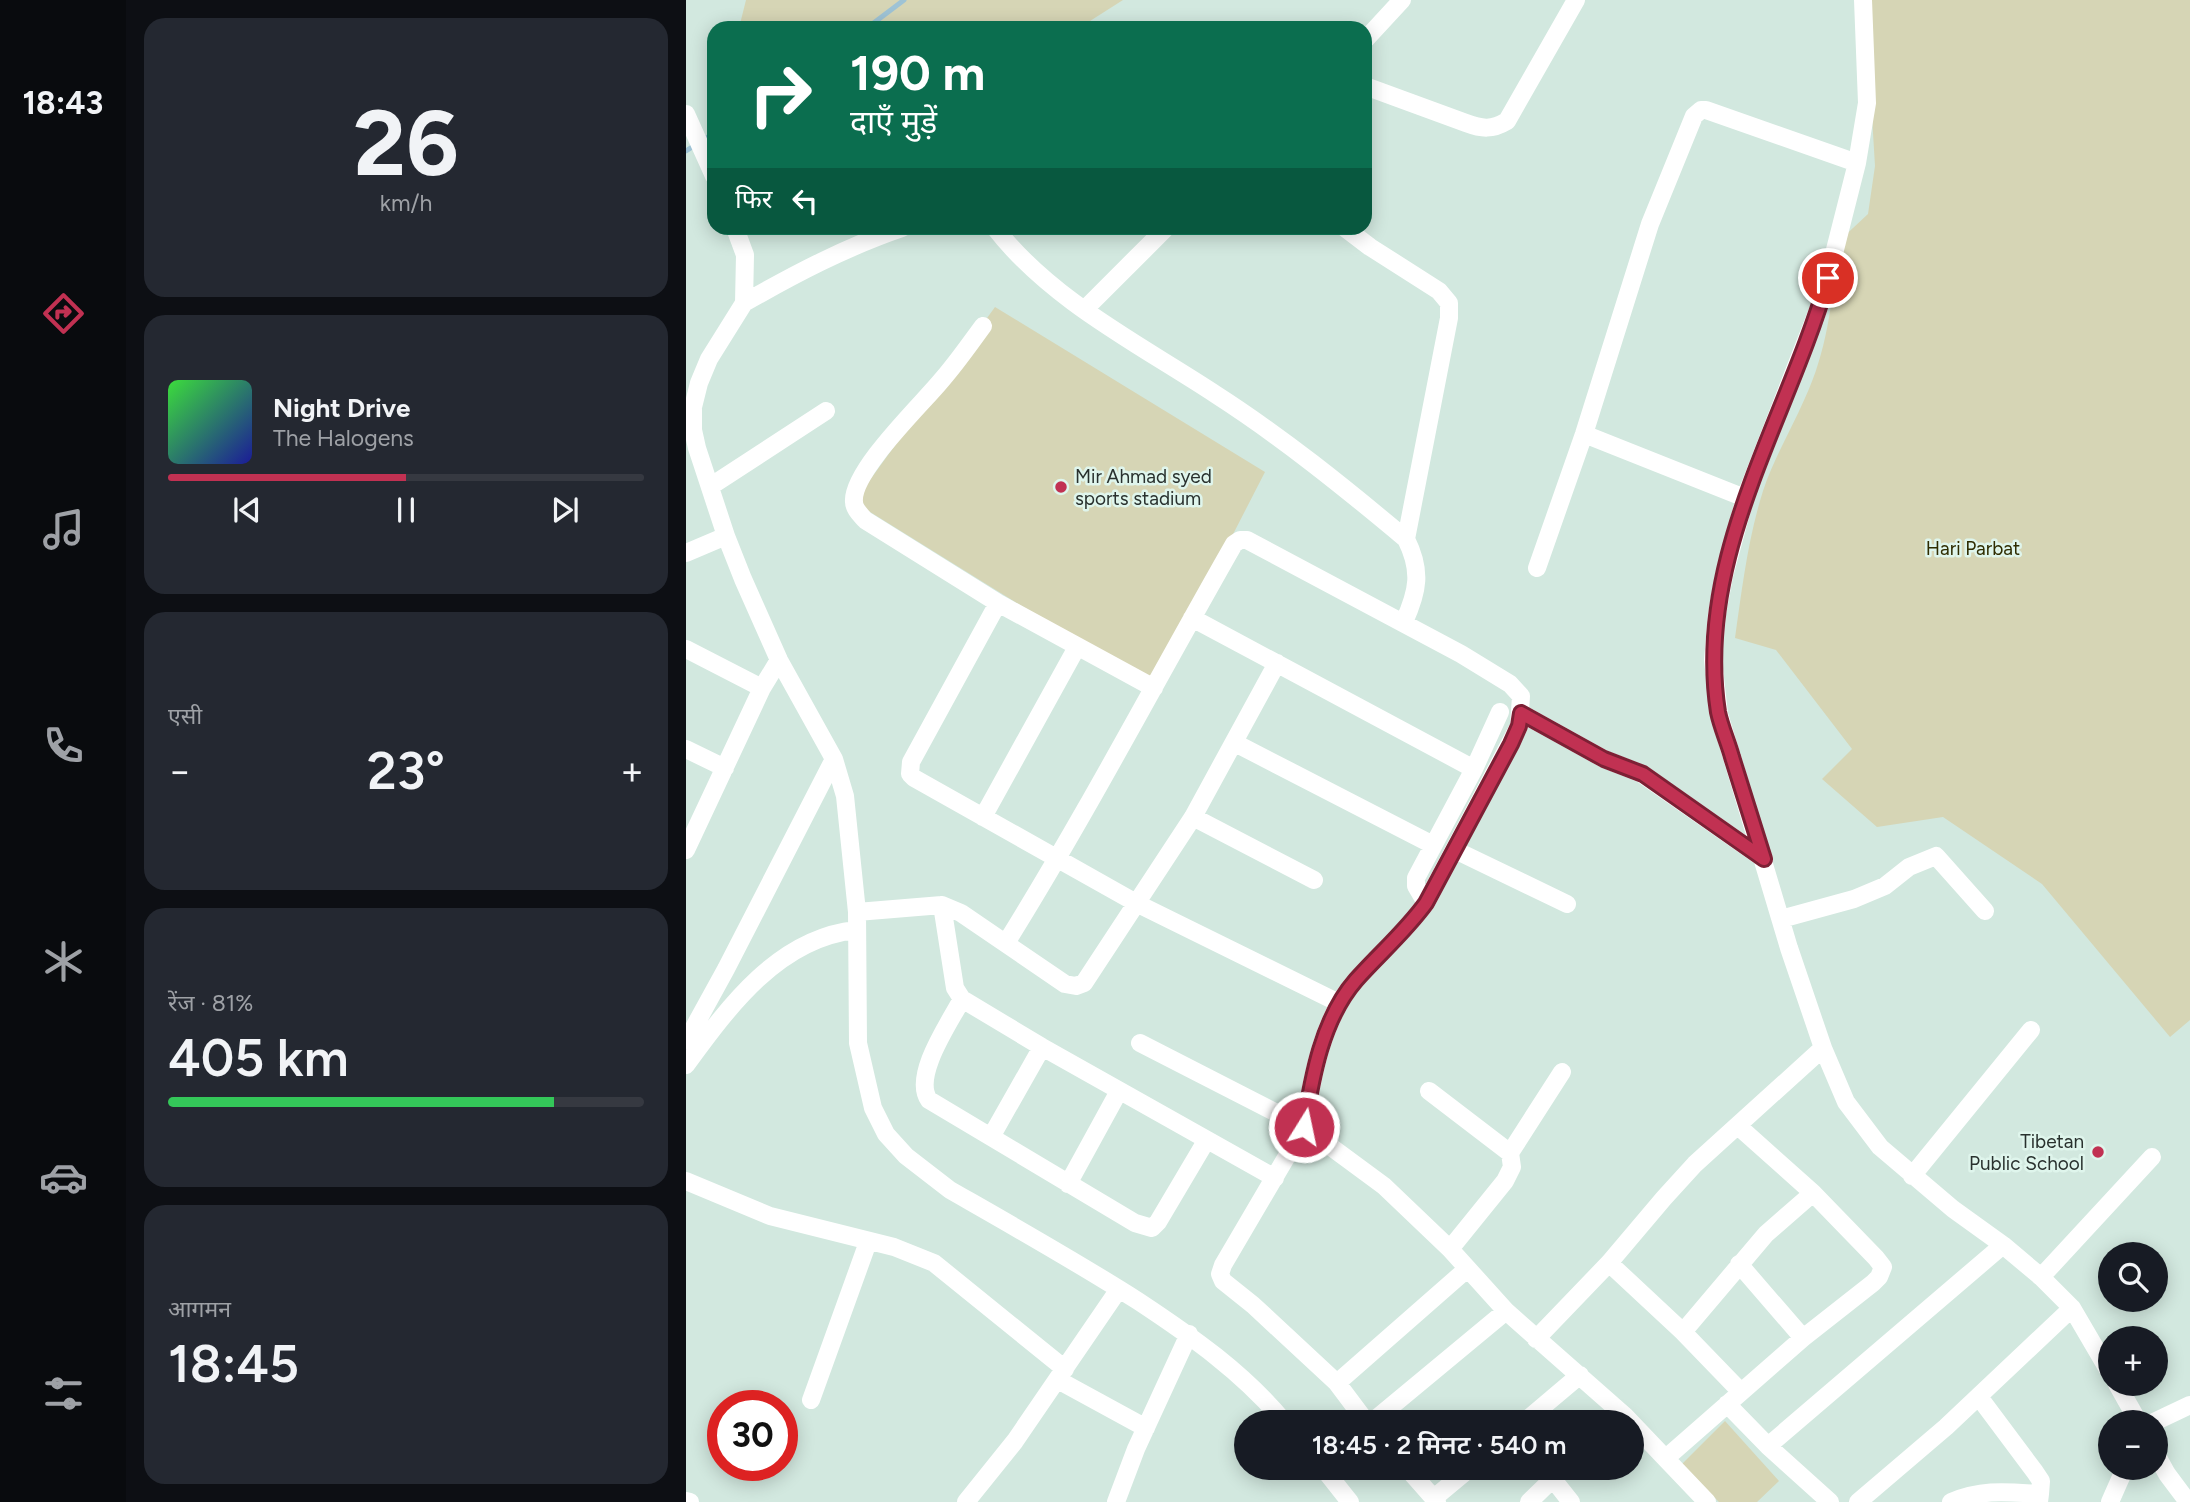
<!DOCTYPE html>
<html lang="hi">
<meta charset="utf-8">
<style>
body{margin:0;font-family:Figtree,"Noto Sans Devanagari",sans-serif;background:#242831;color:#f1f3f6;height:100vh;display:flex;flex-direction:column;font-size:26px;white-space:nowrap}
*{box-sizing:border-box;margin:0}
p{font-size:23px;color:#9ea1a6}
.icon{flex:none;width:38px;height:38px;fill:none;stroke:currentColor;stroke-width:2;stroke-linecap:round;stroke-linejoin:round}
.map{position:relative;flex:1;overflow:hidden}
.panel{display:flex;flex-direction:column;gap:18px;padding:18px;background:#0d0f14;width:560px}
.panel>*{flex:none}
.guide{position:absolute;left:21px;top:21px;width:665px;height:214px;border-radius:21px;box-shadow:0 4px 18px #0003;background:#0b6e4f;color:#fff;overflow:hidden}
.buttons{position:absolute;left:1412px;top:1242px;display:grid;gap:14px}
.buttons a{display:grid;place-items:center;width:70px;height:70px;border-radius:50%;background:#171b24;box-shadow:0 4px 18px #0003;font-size:35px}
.speed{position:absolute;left:21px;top:1390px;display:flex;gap:14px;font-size:35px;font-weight:700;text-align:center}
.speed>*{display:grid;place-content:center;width:91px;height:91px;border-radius:50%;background:#171b24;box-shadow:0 4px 18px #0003;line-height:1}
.speed .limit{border:10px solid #d22;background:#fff;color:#111}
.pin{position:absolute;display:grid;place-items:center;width:60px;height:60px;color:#fff;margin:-30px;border:4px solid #fff;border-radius:50%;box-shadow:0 2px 7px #0007}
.me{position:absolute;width:77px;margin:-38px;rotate:10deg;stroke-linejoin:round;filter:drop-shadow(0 0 5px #0008)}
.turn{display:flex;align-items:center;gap:24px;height:147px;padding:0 28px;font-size:32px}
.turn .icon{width:91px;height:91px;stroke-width:2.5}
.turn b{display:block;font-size:49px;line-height:60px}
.then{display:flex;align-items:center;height:66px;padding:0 28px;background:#0003;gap:14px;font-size:26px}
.big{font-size:52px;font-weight:600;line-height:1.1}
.panel .card{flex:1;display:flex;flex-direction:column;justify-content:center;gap:10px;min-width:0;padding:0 24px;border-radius:21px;background:#242831}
.panel .dial{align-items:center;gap:0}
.dial b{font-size:91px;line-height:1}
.song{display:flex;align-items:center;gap:21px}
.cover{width:84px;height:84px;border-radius:10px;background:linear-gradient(135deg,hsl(120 70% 55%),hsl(240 70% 35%))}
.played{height:7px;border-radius:4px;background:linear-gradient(90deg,#c13152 50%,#363941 50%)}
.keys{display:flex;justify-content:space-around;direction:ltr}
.heat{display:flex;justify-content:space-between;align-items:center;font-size:38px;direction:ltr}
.charge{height:10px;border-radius:5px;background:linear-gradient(90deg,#34c759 81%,#363941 0)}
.trip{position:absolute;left:548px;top:1410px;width:410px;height:70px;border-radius:35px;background:#171b24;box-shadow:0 4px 18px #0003;font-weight:600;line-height:70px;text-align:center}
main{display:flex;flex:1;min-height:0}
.dock{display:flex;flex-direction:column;width:126px;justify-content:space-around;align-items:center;background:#090b0e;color:#9ea1a6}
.dock .icon{width:49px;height:49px}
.dock .current{color:#c13152}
.dock b{font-size:32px;color:#f1f3f6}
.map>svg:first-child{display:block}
</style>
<main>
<nav class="dock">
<b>18:43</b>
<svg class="icon current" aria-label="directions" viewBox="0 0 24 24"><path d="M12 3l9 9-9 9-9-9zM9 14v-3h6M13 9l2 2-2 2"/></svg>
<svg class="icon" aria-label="music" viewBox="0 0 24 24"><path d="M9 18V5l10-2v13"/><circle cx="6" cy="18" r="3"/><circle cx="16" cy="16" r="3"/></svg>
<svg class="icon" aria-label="phone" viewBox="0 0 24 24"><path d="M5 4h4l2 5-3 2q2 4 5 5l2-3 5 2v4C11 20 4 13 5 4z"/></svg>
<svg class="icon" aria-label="climate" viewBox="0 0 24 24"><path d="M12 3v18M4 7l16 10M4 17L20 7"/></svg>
<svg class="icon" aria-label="car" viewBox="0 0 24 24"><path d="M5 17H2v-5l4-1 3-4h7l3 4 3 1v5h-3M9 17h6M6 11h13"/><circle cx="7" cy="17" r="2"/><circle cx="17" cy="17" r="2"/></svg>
<svg class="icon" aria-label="filters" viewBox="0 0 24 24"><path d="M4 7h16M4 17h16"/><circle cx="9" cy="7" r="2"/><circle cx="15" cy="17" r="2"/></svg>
</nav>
<section class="panel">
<div class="card dial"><b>26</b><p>km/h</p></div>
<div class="card">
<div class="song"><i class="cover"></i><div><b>Night Drive</b><p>The Halogens</p></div></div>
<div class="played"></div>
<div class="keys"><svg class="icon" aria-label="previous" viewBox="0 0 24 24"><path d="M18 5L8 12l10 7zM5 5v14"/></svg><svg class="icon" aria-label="pause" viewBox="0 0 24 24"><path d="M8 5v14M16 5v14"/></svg><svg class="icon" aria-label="next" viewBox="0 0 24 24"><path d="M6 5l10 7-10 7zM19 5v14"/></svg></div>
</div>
<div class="card"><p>एसी</p>
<div class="heat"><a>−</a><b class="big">23°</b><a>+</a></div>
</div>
<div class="card"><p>रेंज · 81%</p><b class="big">405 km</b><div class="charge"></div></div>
<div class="card"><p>आगमन</p><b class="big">18:45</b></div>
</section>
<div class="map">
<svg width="1504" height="1502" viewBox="0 0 1504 1502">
<rect width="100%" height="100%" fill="#d2e8df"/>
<path fill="#d6d5b5" d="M60,0H437L393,28H53Z
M1179,0H1504V1020L1484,1037L1356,884L1257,817L1191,827L1136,779L1166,749L1090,650L1049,638C1056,589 1062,538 1077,491C1088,458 1105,430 1119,398C1142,349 1147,296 1152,242L1182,214L1189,166Z
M309,307L579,472L468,688L168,502Z
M1039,1421L1093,1481L1071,1502H1033L995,1465Z"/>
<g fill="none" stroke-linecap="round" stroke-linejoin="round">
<path stroke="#9ec3d5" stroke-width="5" d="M181,28L218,0
M0,151L28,133"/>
<path stroke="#fff" stroke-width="18" d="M1177,0L1181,103L1171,163L1137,297L1059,498L1038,576L1031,614L1027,660L1033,714L1103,948L1137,1048L1160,1102L1194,1147L1267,1209L1317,1245L1355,1277L1386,1308L1424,1373
M679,40L716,0
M679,86L780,123C796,129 806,130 821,121L890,0
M0,114L28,176
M49,228L59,255L58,303L23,359L13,383L7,407V430L11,448L40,536L57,579L93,660L148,759L159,796L171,912L172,1043L187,1108L200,1134L220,1156L264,1190C327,1226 391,1262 452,1301C505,1336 558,1373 599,1423
M309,228C366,301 453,344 529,394C596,437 659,488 720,539C736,571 732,591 718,622
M659,228L684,247L753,291L763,303V318L720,539
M58,303C109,274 160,247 216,228
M398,310L480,228
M297,326C283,345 270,364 254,382C235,405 165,472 168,502C168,509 175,515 179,520L312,603L468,688
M898,434L1059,498
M25,486L140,411
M0,553L40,536
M851,568L898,434L964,224L1008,116L1015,110H1020L1171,163
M312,603L225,762L224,774L228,778L452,904L653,1003
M506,618L788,769
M0,649L76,688
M835,713L918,759L956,774L1078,859
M549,743L747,845
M0,749L39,768
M297,817L391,647
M507,817L628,880
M0,850L76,688L93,660
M769,850L881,904
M740,903L730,886V878L788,769L814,712
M256,905L269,988L276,999L356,1047L589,1178
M171,912L256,905L275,913L379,984L390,986L398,983L507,817L591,663
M1095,919L1168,899L1199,886L1223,867L1250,856L1299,911
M320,943C401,813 472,677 548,544L554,540H561L775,654L824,684L835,696L833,726L740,903C719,932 693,954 670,980C636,1018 626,1078 618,1127L537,1265L534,1274L537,1281L567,1305L651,1383L681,1423
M276,999C264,1022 226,1076 243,1100L449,1223L466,1228L472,1222L520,1141
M1,1040L40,969L148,759
M454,1043L618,1127L698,1186L764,1249L820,1311L939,1416L1021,1502
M0,1065C43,1006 93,938 170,930
M743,1091L824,1153L826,1167L819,1181L764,1249
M305,1137L356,1047
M824,1153L876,1072
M1226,1176L1345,1030
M0,1181L84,1216L208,1247L248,1263L379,1369
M382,1184L433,1091
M923,1263L997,1332L1055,1392
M1053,1264L1117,1338
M1355,1277L1466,1157
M997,1332L1080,1234L1127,1193
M850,1339L923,1263L978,1198L1009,1164L1137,1048
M372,1380L460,1428
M651,1383L781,1269
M1431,1384L1453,1423
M1293,1397L1349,1472L1355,1481L1354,1494
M125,1400L182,1242
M1041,1404L1082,1446L1144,1502
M685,1423L820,1311
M837,1423L894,1375
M1466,1423L1504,1405
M1082,1446L1317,1245
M1470,1454L1481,1474L1502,1502
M980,1458L1117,1338L1187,1283L1193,1277L1197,1267L1190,1258L1127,1193L1052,1126
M637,1468L664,1502
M721,1468L751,1502
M866,1478L885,1502
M748,1498L784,1468
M0,1501L4,1502
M280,1502L329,1441L433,1289
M430,1502L450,1449L503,1334
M843,1502L878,1468
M1172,1502L1260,1427L1386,1308
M1265,1502C1297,1489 1320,1492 1354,1494L1353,1502
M1424,1502L1439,1468"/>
</g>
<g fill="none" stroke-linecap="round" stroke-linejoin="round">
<defs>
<path id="route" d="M618,1127C626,1077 636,1019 670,980C693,954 719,932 740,903L825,744L833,726L835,713L918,759L957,774L1078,859C1067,825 1057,791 1046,757C1042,742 1035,727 1032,712C1008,557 1101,421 1142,278"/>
</defs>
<use href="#route" stroke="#7d2035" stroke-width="18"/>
<use href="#route" stroke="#c13152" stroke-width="12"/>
</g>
<g fill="#c13152" stroke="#dff5ec" stroke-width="2.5">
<circle cx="375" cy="487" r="7"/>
<circle cx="1412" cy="1152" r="7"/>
</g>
<g text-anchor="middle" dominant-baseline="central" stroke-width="5" stroke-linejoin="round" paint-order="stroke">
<g font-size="19" fill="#29312e" stroke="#dff5ec" text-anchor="start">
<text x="389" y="476">Mir Ahmad syed<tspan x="389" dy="22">sports stadium</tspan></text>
<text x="1398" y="1141" text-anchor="end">Tibetan<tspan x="1398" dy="22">Public School</tspan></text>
</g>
<g font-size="19" fill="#2f2c00" stroke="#dff5ec">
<text x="1287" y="548">Hari Parbat</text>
</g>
</g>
</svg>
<div class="buttons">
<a><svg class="icon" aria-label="search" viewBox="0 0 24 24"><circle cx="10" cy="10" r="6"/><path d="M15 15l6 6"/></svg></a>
<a>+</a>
<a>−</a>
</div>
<div class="speed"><div class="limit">30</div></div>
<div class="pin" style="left:1142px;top:278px;background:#d93025"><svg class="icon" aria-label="arrive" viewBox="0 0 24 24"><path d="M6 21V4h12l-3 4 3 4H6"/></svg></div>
<svg class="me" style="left:618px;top:1127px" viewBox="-20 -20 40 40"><circle r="17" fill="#c13152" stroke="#fff" stroke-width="3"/><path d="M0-11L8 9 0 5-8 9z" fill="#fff"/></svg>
<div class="trip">18:45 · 2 मिनट · 540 m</div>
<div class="guide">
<div class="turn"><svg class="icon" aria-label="right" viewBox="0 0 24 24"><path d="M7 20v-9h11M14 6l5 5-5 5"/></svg><div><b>190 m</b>दाएँ मुड़ें</div></div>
<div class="then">फिर<svg class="icon" aria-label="left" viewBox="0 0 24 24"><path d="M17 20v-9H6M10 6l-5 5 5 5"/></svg></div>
</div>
</div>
</main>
